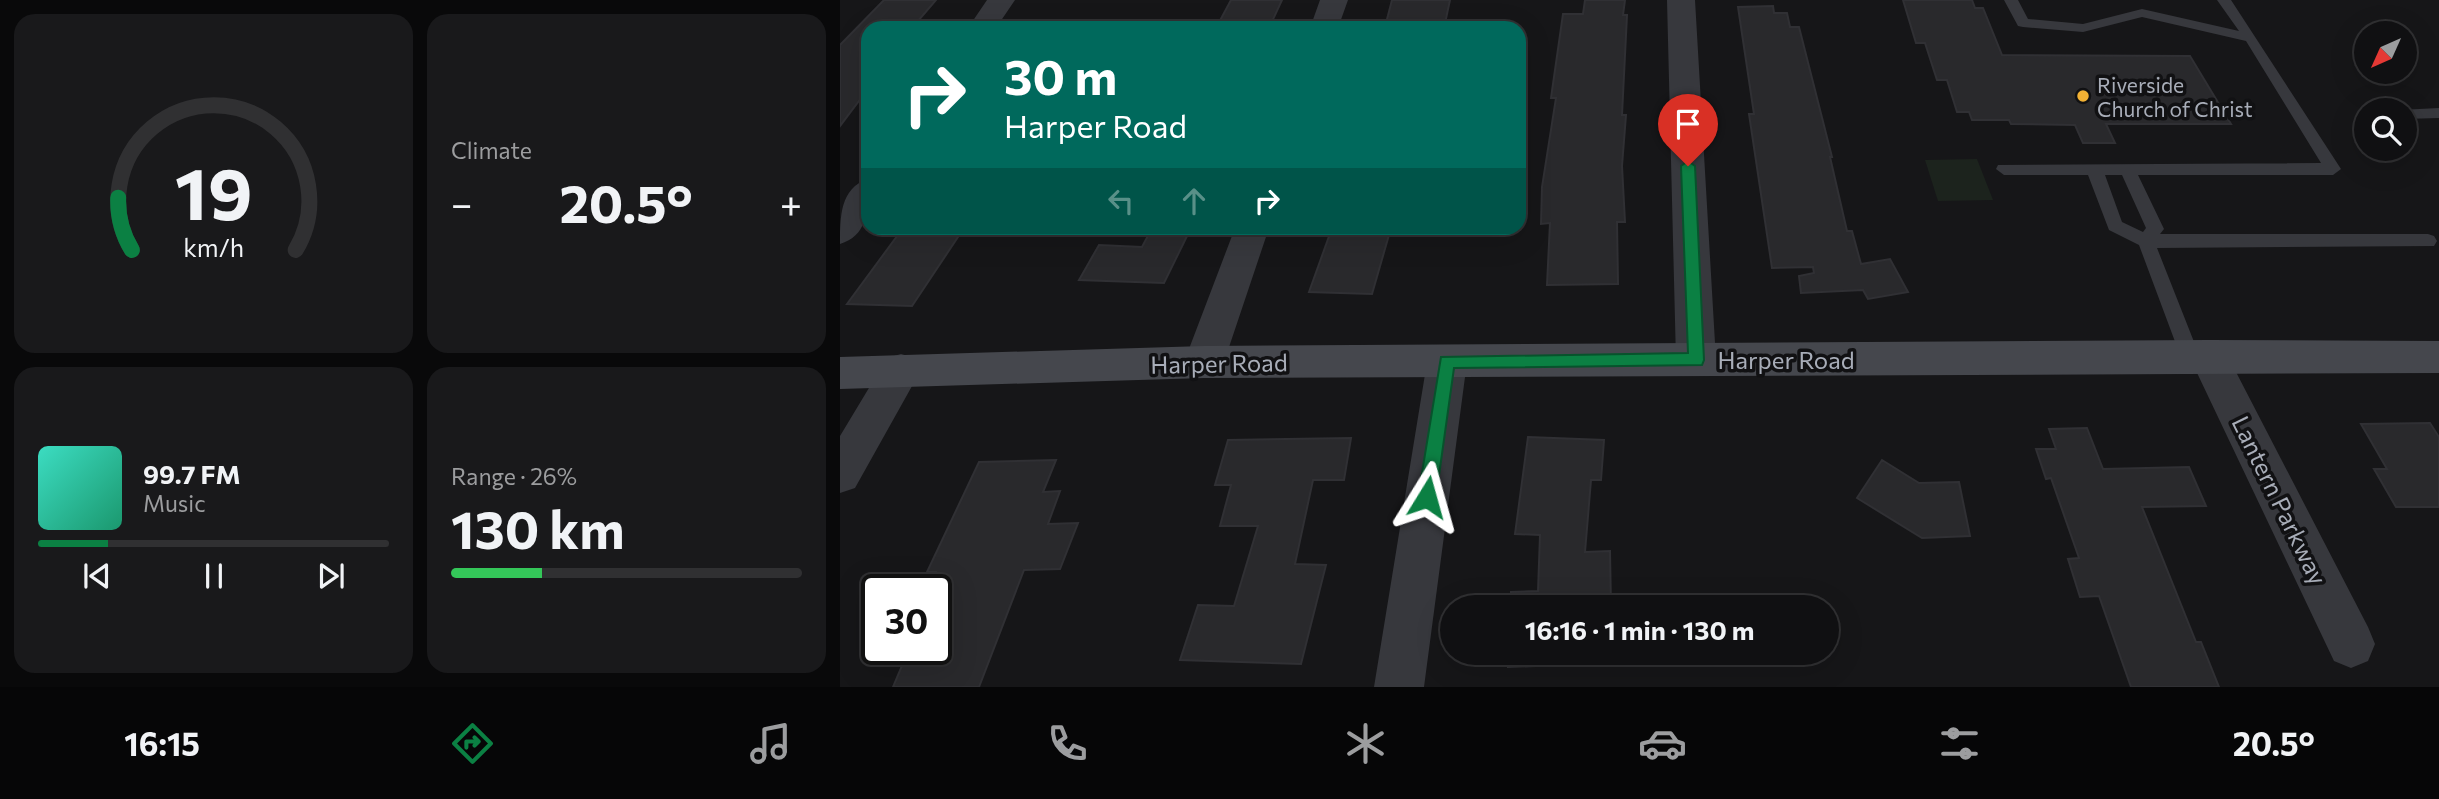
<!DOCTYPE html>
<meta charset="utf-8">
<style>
body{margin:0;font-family:Commissioner,sans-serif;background:#19191b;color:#f1f3f6;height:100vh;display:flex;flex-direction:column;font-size:26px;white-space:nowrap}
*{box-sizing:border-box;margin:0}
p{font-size:23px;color:#9c9d9f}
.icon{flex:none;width:38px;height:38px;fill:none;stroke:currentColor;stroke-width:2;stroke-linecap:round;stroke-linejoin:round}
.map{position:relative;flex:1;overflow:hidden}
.side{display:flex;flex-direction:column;gap:14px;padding:14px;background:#09090a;width:840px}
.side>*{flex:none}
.top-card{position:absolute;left:21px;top:21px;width:665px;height:214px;border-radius:21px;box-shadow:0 7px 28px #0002,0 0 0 2px #303032;background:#00695c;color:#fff;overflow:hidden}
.needle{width:46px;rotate:225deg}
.tools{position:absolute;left:1514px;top:21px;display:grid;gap:14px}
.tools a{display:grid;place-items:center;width:63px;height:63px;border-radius:50%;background:#101012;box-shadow:0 7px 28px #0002,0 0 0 2px #303032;font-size:35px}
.speed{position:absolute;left:21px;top:574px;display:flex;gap:14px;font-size:35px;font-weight:700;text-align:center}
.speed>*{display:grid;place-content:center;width:91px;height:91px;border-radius:50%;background:#101012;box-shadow:0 7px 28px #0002,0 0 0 2px #303032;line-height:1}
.speed .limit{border:4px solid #111;border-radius:10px;background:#fff;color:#111}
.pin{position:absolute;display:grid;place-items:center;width:60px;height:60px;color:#fff;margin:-72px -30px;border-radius:50% 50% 50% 0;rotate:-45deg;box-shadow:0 0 7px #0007}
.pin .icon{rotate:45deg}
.me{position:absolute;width:77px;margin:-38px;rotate:8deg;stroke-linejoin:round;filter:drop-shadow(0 0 5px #0008)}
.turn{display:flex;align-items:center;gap:24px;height:147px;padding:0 28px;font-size:32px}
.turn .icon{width:91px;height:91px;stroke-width:2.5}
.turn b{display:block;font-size:49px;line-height:60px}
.lanes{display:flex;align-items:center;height:66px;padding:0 28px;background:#0003;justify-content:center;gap:35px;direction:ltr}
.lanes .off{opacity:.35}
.big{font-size:52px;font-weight:700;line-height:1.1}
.side .tile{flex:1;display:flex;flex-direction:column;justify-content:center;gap:10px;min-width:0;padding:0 24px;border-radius:21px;background:#19191b}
.side .dial{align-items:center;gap:0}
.dial svg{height:182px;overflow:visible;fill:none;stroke:#303032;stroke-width:7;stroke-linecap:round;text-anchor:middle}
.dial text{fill:#f1f3f6;stroke:none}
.song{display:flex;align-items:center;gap:21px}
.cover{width:84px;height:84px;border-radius:10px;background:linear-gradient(135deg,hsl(170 70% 55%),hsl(160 70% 35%))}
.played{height:7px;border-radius:4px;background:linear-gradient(90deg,#0b8043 20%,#303032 20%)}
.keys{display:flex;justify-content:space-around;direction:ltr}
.heat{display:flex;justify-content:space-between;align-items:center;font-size:38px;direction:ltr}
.charge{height:10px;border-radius:5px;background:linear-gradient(90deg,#34c759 26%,#303032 0)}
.side .tiles{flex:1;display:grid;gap:14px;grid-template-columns:repeat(2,1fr)}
.trip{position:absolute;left:600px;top:595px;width:399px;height:70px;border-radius:35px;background:#101012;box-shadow:0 7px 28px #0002,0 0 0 2px #303032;font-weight:700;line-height:70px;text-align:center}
.dock{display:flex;height:112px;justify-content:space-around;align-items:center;background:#060607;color:#9c9d9f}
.dock .icon{width:49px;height:49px}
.dock .current{color:#0b8043}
.dock b{font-size:32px;color:#f1f3f6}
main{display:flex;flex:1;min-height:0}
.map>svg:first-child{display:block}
</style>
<main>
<section class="side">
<div class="tiles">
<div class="tile dial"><svg viewBox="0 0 100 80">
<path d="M14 69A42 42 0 1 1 86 69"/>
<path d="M14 69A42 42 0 0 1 8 46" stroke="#0b8043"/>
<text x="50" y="56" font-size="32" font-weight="700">19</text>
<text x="50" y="72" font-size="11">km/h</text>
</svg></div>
<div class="tile"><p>Climate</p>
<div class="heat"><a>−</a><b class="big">20.5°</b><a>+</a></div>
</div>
<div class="tile">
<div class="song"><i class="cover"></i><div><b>99.7 FM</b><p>Music</p></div></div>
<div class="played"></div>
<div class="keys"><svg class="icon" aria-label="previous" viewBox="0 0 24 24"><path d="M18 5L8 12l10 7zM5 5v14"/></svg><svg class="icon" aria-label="pause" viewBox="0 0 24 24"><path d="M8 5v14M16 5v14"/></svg><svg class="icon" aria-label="next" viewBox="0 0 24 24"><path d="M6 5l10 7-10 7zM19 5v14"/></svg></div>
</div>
<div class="tile"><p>Range · 26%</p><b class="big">130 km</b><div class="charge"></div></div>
</div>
</section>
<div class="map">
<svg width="1599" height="687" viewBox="0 0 1599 687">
<rect width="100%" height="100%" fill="#161618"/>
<path fill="#1c231d" d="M1137,159L1153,200L1098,201L1085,160Z"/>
<path fill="#29292c" stroke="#303034" stroke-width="2" d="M44,0H96L72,28H28V89L0,126V45Z
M391,0H442L429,28H376Z
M552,0H610L604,28L545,27Z
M745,0H785L783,15H787L782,115H786L782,166L785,222H777L778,284L707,285L710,223L701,224L702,187L716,98H711L723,14H743Z
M1063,0H1132L1135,8H1143L1162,55L1350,56L1391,124H1266L1275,143H1243L1235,125L1171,124L1169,120H1132L1129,112H1117L1107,80H1097L1085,43H1076Z
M933,6L934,13H947L950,27H959L992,157H990L1007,231H1012L1021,264L1050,259L1068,292L1028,299L1023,290L961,293L959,276L974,273L973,267L932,268L909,114H914L898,7Z
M63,228H124L72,306L7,304Z
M312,228H351L324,283L239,280L259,245L302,247Z
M492,228H551L532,294L469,292Z
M1590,423L1599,437V507H1556L1534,469H1547L1521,424Z
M1247,428L1263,469L1349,467L1366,506L1302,507L1356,642H1361L1379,687H1291L1259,596L1240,597L1228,559L1239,558L1211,478L1206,479L1196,449H1216L1209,429Z
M688,437L764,440L761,480H751L745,552L770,551L771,607H671V592L698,591L700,535L675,534Z
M511,438L504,480H473L455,564L486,565L461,664L340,660L358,605L394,606L418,526H380L391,485H375L388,440Z
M216,460L203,492L220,491L208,524L238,523L220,569L184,570L139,687H53L69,649H96V572H87L139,462Z
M1042,460L1079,483L1119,482L1130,536L1082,538L1017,498Z
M669,653H747V664L668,667Z"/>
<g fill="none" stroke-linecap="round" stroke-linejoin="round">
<path fill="#37383d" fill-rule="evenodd" d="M1164,0H1178L1188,19L1243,24L1302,9L1399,31L1377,0H1391L1501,169L1493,175H1298L1324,229L1320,234H1588L1594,236L1597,241L1594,246L1317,248L1360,357L1357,363L1350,365L1343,363L1299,245L1269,230L1248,175H1164L1156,169L1158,165L1481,163L1406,41L1302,17L1243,32L1183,27L1178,26ZM1265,175H1282L1306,228L1303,232L1282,222Z
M1599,108V118L1564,119V110H1559Z"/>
<path fill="#37383d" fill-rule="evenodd" d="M147,0H175L156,28H128Z
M480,0H508L498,28H470Z
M827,0H855L876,360L870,371L856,376L842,371L836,360Z
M28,179C28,206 30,235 0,244C0,217 0,188 28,179Z
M395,228H429L384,362L378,373L364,378L350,373L344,362Z
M1368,340L1382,345L1528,627L1535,644L1528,661L1511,668L1494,661L1349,356L1354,345Z
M607,346L621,351L627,362L584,687H534L587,362L593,351Z
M61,354L75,358L81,370L15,488L0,493V436L47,358Z"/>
<path fill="#45474d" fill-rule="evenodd" d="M1368,340L1599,341V373L364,378L0,389V357L364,346Z"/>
</g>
<path fill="#0b8043" stroke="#07532c" stroke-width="2" d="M848,161L855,166L864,360L862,365L614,368L596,497L593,503L587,505L581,503L578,497L601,357L848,353L841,166Z"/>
<circle fill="#f2b134" stroke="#111113" stroke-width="2.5" cx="1243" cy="96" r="7"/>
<g text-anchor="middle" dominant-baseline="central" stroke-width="7" stroke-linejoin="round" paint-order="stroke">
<g font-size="21" fill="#a8adb8" stroke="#111113" text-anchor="start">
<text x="1257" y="84">Riverside<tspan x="1257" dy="24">Church of Christ</tspan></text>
</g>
<g font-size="24" fill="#a8adb8" stroke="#111113">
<text x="946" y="359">Harper Road</text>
<text transform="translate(379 363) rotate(-1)">Harper Road</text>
<text transform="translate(1440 500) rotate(64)">Lantern Parkway</text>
</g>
</g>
</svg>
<div class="tools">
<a><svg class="needle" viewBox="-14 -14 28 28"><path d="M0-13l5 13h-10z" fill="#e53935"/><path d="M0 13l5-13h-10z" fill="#9c9d9f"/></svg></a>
<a><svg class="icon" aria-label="search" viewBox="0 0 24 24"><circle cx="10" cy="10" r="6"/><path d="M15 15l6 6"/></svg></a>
</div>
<div class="speed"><div class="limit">30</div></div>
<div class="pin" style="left:848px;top:166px;background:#d93025"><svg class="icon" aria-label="arrive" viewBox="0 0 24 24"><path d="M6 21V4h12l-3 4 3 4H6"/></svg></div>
<svg class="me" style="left:587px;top:497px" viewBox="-20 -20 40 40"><path d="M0-17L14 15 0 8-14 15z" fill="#0b8043" stroke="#fff" stroke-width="4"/></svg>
<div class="trip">16:16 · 1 min · 130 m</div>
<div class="top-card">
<div class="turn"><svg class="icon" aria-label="right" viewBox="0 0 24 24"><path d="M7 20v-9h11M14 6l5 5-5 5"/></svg><div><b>30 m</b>Harper Road</div></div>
<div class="lanes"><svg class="icon off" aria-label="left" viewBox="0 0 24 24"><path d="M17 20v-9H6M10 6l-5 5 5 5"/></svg><svg class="icon off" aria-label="ahead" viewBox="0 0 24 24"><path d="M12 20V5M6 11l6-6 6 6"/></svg><svg class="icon" aria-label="right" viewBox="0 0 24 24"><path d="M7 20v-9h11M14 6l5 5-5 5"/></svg></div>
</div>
</div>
</main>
<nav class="dock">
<b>16:15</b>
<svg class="icon current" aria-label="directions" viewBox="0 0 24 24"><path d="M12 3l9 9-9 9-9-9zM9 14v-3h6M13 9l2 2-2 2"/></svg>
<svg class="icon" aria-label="music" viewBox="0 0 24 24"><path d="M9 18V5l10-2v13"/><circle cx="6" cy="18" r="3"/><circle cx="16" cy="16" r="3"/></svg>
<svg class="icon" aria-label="phone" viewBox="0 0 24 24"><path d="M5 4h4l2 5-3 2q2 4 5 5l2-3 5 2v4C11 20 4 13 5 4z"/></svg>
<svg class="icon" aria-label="climate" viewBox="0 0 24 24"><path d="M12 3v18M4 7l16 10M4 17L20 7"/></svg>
<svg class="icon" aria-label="car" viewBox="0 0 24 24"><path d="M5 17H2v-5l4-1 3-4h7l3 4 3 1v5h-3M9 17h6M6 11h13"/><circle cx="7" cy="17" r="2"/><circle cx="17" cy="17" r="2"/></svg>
<svg class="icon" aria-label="filters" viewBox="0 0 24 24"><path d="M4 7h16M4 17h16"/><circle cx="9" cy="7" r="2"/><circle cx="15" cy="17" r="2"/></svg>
<b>20.5°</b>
</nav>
